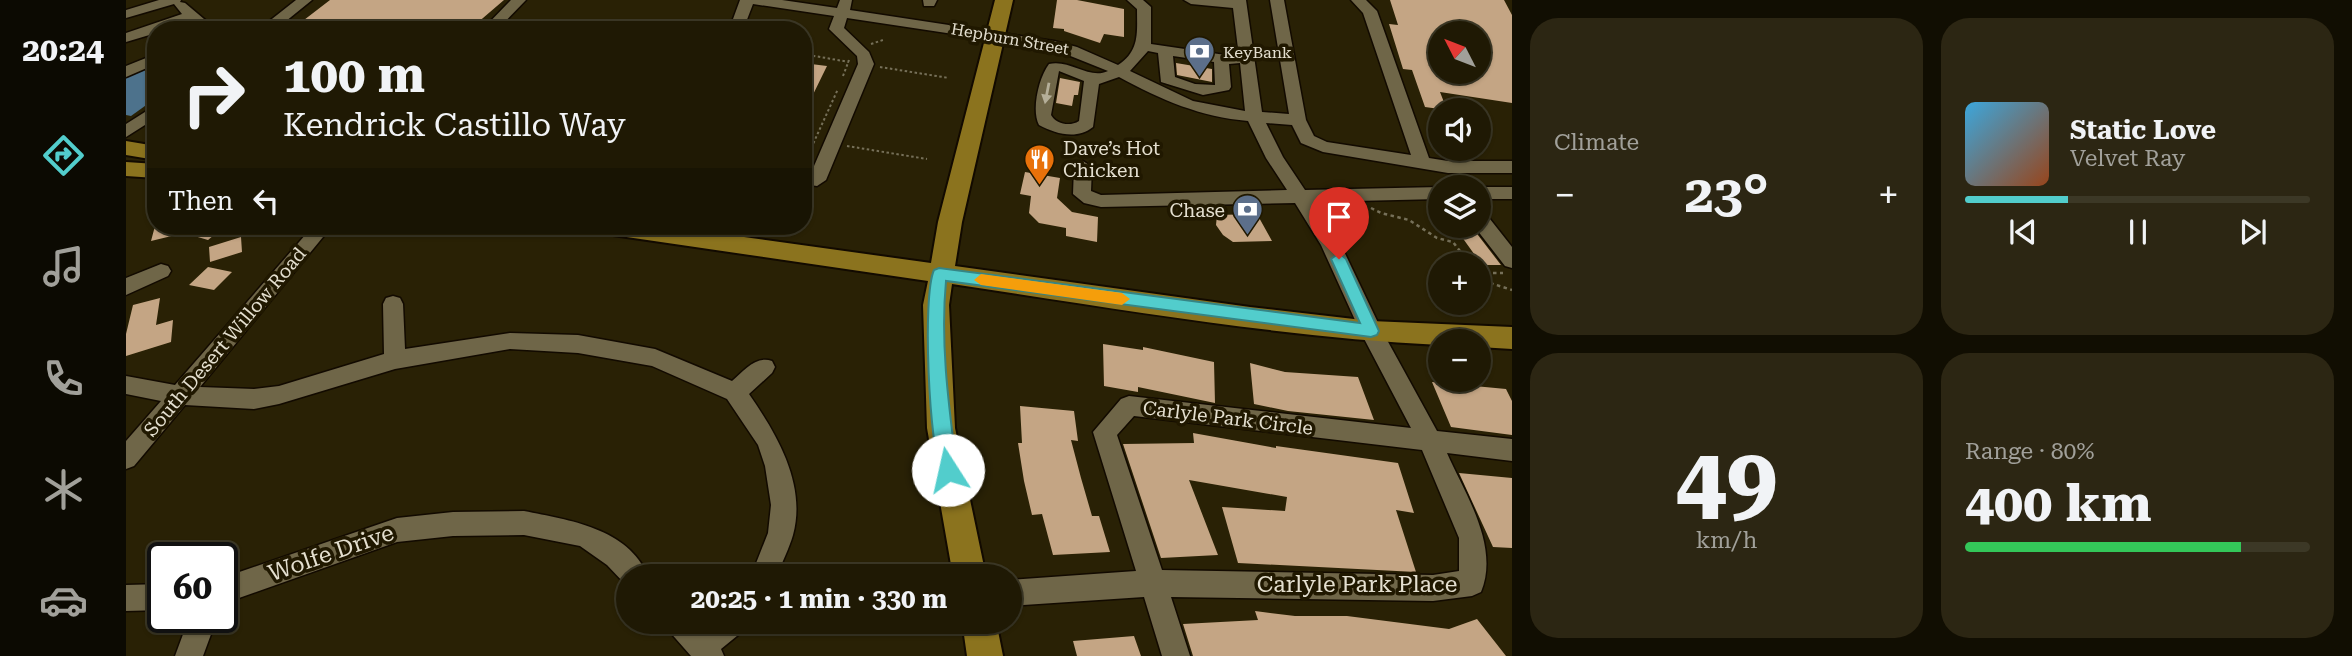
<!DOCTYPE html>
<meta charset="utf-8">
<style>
body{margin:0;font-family:"Roboto Serif",serif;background:#2c2613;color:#f1f3f6;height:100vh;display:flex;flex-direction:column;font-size:26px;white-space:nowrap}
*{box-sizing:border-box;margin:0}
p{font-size:23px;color:#a1a09a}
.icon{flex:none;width:38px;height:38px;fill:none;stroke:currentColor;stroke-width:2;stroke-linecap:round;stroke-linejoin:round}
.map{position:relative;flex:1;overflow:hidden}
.panel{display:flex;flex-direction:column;gap:18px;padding:18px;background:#110e02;width:840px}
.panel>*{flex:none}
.top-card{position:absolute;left:21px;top:21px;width:665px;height:214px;border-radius:28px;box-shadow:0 2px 5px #0004,0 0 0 2px #3c3826;background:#1f1904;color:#f1f3f6;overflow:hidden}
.needle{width:46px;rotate:312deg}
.buttons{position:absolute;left:1302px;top:21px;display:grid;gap:14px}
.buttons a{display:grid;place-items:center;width:63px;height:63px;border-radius:50%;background:#1f1904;box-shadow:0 2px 5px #0004,0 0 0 2px #3c3826;font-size:35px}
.speed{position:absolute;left:21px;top:542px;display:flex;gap:14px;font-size:35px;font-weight:700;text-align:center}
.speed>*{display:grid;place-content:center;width:91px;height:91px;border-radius:50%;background:#1f1904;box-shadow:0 2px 5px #0004,0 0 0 2px #3c3826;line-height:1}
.speed .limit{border:4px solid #111;border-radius:10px;background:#fff;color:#111}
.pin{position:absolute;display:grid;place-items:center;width:60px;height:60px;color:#fff;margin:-72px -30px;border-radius:50% 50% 50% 0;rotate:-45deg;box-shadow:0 0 7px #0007}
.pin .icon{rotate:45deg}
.me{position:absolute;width:77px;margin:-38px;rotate:350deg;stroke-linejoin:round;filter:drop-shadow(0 0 5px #0008)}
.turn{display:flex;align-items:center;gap:24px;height:147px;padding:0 21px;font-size:32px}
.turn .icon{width:91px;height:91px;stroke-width:2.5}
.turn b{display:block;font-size:49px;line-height:60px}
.then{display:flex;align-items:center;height:66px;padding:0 21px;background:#0003;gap:14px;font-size:26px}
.big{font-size:52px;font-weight:700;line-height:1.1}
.panel .tile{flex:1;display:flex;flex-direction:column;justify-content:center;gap:10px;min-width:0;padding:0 24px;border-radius:28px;background:#2c2613}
.panel .dial{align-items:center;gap:0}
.dial b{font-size:91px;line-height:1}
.song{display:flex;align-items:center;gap:21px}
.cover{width:84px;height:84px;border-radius:10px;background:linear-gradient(135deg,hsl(200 70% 55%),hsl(20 70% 35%))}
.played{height:7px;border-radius:4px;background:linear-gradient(90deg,#52cdcc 30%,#3c3826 30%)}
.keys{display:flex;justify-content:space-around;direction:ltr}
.heat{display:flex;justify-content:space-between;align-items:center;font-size:38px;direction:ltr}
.charge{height:10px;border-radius:5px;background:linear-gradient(90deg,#34c759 80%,#3c3826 0)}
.panel .tiles{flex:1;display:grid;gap:18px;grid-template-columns:repeat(2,1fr)}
.trip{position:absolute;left:490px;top:564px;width:406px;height:70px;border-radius:35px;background:#1f1904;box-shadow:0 2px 5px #0004,0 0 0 2px #3c3826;font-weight:700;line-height:70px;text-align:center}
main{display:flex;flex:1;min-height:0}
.tabs{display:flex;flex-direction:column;width:126px;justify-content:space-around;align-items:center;background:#0c0a02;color:#a1a09a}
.tabs .icon{width:49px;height:49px}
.tabs .selected{color:#52cdcc}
.tabs b{font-size:32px;color:#f1f3f6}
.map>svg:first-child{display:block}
</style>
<main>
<nav class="tabs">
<b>20:24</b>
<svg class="icon selected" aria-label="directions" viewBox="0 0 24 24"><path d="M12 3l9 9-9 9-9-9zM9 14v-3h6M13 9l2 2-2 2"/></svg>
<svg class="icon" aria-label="music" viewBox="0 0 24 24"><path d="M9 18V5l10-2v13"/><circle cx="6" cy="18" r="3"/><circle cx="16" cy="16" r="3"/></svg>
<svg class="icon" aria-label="phone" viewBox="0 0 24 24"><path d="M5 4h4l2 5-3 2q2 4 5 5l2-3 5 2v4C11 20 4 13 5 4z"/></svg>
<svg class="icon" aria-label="climate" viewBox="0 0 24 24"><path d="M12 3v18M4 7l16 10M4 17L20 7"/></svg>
<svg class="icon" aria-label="car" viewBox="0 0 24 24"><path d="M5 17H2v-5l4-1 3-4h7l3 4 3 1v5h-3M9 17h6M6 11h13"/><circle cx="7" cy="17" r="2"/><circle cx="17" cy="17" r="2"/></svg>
</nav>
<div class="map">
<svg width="1386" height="656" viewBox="0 0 1386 656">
<rect width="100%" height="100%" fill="#292105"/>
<path fill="#4d728c" d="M30,66V98L5,116L0,115V77Z"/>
<path fill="#c4a584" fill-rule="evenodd" d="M204,0H378L343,30H165Z
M931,0H951L998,9V37L978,34L974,43L938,31V29L927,28Z
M1264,0H1378L1386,15V103L1314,92L1321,110L1299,107L1286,70L1277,69L1263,24L1272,25ZM1314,33H1353V72H1314Z
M677,63L701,66L677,115Z
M1050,63L1086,69V82L1051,75Z
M934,78L954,82L952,95H948L946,106L930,103Z
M899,172L934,178L931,198L946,212L972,217L971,242L940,236V228L913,223L903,213L905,196L894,194Z
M1131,214L1146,241L1107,242L1097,235L1090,225L1091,215Z
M29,226H99L82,240L58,233L25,241Z
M1328,226H1345L1375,265H1356Z
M115,237L116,252L84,262L83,247Z
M82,267L106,272L88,290L63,285Z
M34,298L30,325L47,320L45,342L0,356V334L7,305Z
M977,344L1017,350V347L1088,362L1089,403L1012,387V392L978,386Z
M1124,363L1159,372L1232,377L1248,420L1162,411L1128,404Z
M1306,382L1380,389L1386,401V435L1325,427Z
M894,406L948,411L952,441L945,440L955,478L966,516H973L984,552L927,555L916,514L906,515L898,481L892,443H896Z
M1067,433L1150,448V446L1272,463L1288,513L1270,510L1290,572L1112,563L1096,507L1159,511L1161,497L1063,480L1092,555L1035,558L997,444L1068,443Z
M1333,473L1386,478V548L1367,547Z
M1129,611L1169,616H1221L1323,629L1351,619L1380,656H1067L1057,624L1132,620Z
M1008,636L1015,656H951L947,641Z"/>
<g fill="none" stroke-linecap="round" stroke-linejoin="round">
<defs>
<path id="minor" d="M33,0H55L54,2L59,3L91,30H75L64,21L39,30H30V33L0,42V33L56,14L48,4L0,18V10Z
M170,0H186L149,30H132Z
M385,0H400L371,30H356Z
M614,0H656L711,8L714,0H726L724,10L928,41L951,47L992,65C1014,51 1011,32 1011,9L1001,0H1017L1025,7V44L1113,57L1107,8L1065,4L1058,0H1120L1136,112L1163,114L1144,0H1158L1180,120L1188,136L1201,142L1285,155L1237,13L1225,0H1240L1251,11L1303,158L1322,161H1386V173H1322L1197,152L1175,143L1166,125L1140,123L1157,157L1179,190L1314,187H1315L1314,199L1187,202L1214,243L1255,329L1311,431L1386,439V461L1321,453C1339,494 1374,546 1355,592L1346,596L1307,601L1045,597L1064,656H1036L1018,597L884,606V580L1010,571L967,432L995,399L1003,396L1285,428L1234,331L1195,245L1169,203L975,207L958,203L947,194L948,167L957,161L966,167L965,191L975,195L1161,190L1140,158L1122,121C1075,117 1035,100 993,77L973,84L967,127C951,140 930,134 913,125C905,110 913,77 923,64C944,59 963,80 982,71L927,49L721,18L718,28L743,52L748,64L700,180L691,186L677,184V172L685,173L732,64L731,56L703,29L708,16L627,4L617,30H603ZM1022,51L1032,53L1035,82L1077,95L1103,90L1105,87L1103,64L1114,63L1119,111L1067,101L1004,71ZM1047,56L1088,62L1089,85L1069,84L1049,77ZM933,71L958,81L953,121C944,127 930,124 925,115ZM1008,416L1296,450L1333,538V571L1307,575L1036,570L991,435Z
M797,0H811L808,6H798Z
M30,54V64L0,77V66Z
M30,105V118L0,137V124Z
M1352,187H1386V199H1353Z
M1353,213L1360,214L1386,247V268L1379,266L1348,226H1353Z
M187,226H206L74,387L128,389L153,386L258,354L257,304L260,298L267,296L274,298L277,304L279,349L384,333L452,335L529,349L606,381C618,371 630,355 646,361L649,367L646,373L623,394C650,433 681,484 667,535C663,549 656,562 651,576H625L642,533L645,505L639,466L632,445L601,399L526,366L452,353L384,349L269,369L153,404L128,409L59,405L8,466L0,469V441L35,401L0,394V376L49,385Z
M35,264L42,266L45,271L42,276L0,295V278Z
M398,511C443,520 502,528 522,576H502V586L500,585L481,565L454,546L398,535L327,536L271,542L96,604V578L271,518L327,512Z
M37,584V610L0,611V585Z
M63,618H91L77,656H49Z
M539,621H572L577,628L585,621H621L617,631L595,649L598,656H565L543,631Z"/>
<path id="major" d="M869,0H887L836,222L829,266L1124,307L1245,321L1386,327V349L1353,347V341H1314V345C1151,337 988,308 826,284L823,305L829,428L860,576H827L801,428L797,305L802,281L480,234L472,232L468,226H538L805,263L812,222Z
M0,141L30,146V160L0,155Z
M0,162L30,164V178L0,176Z
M836,621H870L877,656H841Z"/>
</defs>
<use href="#minor" stroke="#120a00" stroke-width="3"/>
<use href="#major" stroke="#120a00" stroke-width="4"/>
<path stroke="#767059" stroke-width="2" stroke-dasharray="2.5 2.5" stroke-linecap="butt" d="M745,44L757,40
M677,54L723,62
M754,67L823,78
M717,76L723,60
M721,146L801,159
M677,166L712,89"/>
<path stroke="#767059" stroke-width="2.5" stroke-dasharray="3.5 3.5" stroke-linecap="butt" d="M1245,208L1255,213L1283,220L1311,238L1327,242L1344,264
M1353,273H1377
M1353,275L1361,282L1386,290"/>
<use href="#minor" fill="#6f6648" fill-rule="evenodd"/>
<use href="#major" fill="#8b731e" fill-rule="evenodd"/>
</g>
<defs><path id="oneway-solid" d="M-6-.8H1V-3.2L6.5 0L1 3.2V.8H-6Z" transform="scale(1.75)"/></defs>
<use fill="#b5af99" href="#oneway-solid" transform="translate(921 93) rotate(101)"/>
<path fill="#52cdcc" stroke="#358585" stroke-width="2" d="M1213,253L1220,259L1253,331L1251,335L1245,337L820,281C814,344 823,407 831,470L828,476L822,478L816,476C803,449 796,296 808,270L813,268L1234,323L1205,259Z"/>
<path fill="#f59e0b" d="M855,274L996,293L1004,299L996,305L855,285L848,280Z"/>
<defs>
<symbol id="bank-pin" viewBox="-11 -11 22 30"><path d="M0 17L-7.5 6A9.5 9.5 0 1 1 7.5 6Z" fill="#5c6f8a" stroke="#201800"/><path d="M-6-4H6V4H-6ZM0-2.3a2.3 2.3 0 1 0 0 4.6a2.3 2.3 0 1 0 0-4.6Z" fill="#fff"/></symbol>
<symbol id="restaurant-pin" viewBox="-11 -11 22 30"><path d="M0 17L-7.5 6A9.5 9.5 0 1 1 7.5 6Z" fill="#e8710a" stroke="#201800"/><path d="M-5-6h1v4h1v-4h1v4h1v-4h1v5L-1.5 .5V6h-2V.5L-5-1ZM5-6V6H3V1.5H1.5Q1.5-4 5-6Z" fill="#fff"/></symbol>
</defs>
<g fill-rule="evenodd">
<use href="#bank-pin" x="1056" y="34" width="35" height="47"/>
<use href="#restaurant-pin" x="896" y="142" width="35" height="47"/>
<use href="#bank-pin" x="1104" y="192" width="35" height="47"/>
</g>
<g text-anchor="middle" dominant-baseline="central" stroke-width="7" stroke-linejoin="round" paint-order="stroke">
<g font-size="16" fill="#e4dfcf" stroke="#201800">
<text transform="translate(884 39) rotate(10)">Hepburn Street</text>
</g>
<g font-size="16" fill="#e4dfcf" stroke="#201800" text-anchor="start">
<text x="1097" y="52">KeyBank</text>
</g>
<g font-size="19" fill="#e4dfcf" stroke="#201800" text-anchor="start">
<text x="937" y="148">Dave’s Hot<tspan x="937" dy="22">Chicken</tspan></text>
<text x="1099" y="210" text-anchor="end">Chase</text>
</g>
<g font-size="19" fill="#e4dfcf" stroke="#201800">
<text transform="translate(99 342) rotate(-50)">South Desert Willow Road</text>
<text transform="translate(1102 418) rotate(7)">Carlyle Park Circle</text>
</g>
<g font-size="23" fill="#e4dfcf" stroke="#201800">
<text transform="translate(205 553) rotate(-19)">Wolfe Drive</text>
<text x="1231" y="584">Carlyle Park Place</text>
</g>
</g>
</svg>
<div class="buttons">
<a><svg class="needle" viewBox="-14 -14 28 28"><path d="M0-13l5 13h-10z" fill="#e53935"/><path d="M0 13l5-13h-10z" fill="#a1a09a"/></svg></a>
<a><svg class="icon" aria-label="sound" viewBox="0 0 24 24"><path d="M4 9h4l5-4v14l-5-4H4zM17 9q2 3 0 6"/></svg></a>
<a><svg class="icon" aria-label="layers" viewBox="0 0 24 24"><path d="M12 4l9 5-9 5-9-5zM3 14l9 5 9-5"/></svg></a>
<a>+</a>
<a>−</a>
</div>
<div class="speed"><div class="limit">60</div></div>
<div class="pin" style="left:1213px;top:259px;background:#d93025"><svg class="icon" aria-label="arrive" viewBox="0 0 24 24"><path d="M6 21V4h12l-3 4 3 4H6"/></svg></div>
<svg class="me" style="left:822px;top:470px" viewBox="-20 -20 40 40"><circle r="19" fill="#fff"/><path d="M0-13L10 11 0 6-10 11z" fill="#52cdcc"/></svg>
<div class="trip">20:25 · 1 min · 330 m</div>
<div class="top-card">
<div class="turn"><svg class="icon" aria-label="right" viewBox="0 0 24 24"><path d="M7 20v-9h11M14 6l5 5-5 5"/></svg><div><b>100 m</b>Kendrick Castillo Way</div></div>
<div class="then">Then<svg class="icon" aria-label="left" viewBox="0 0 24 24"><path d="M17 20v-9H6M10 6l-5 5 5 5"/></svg></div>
</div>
</div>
<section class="panel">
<div class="tiles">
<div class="tile"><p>Climate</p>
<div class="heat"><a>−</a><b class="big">23°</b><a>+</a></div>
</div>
<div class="tile">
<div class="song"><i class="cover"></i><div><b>Static Love</b><p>Velvet Ray</p></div></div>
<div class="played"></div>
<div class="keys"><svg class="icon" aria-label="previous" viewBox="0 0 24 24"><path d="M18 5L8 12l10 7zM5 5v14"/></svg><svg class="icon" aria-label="pause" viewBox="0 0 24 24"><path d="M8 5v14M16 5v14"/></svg><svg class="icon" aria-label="next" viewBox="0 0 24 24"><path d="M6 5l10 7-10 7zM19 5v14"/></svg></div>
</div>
<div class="tile dial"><b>49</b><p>km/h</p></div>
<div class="tile"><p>Range · 80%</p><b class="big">400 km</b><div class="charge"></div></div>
</div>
</section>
</main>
